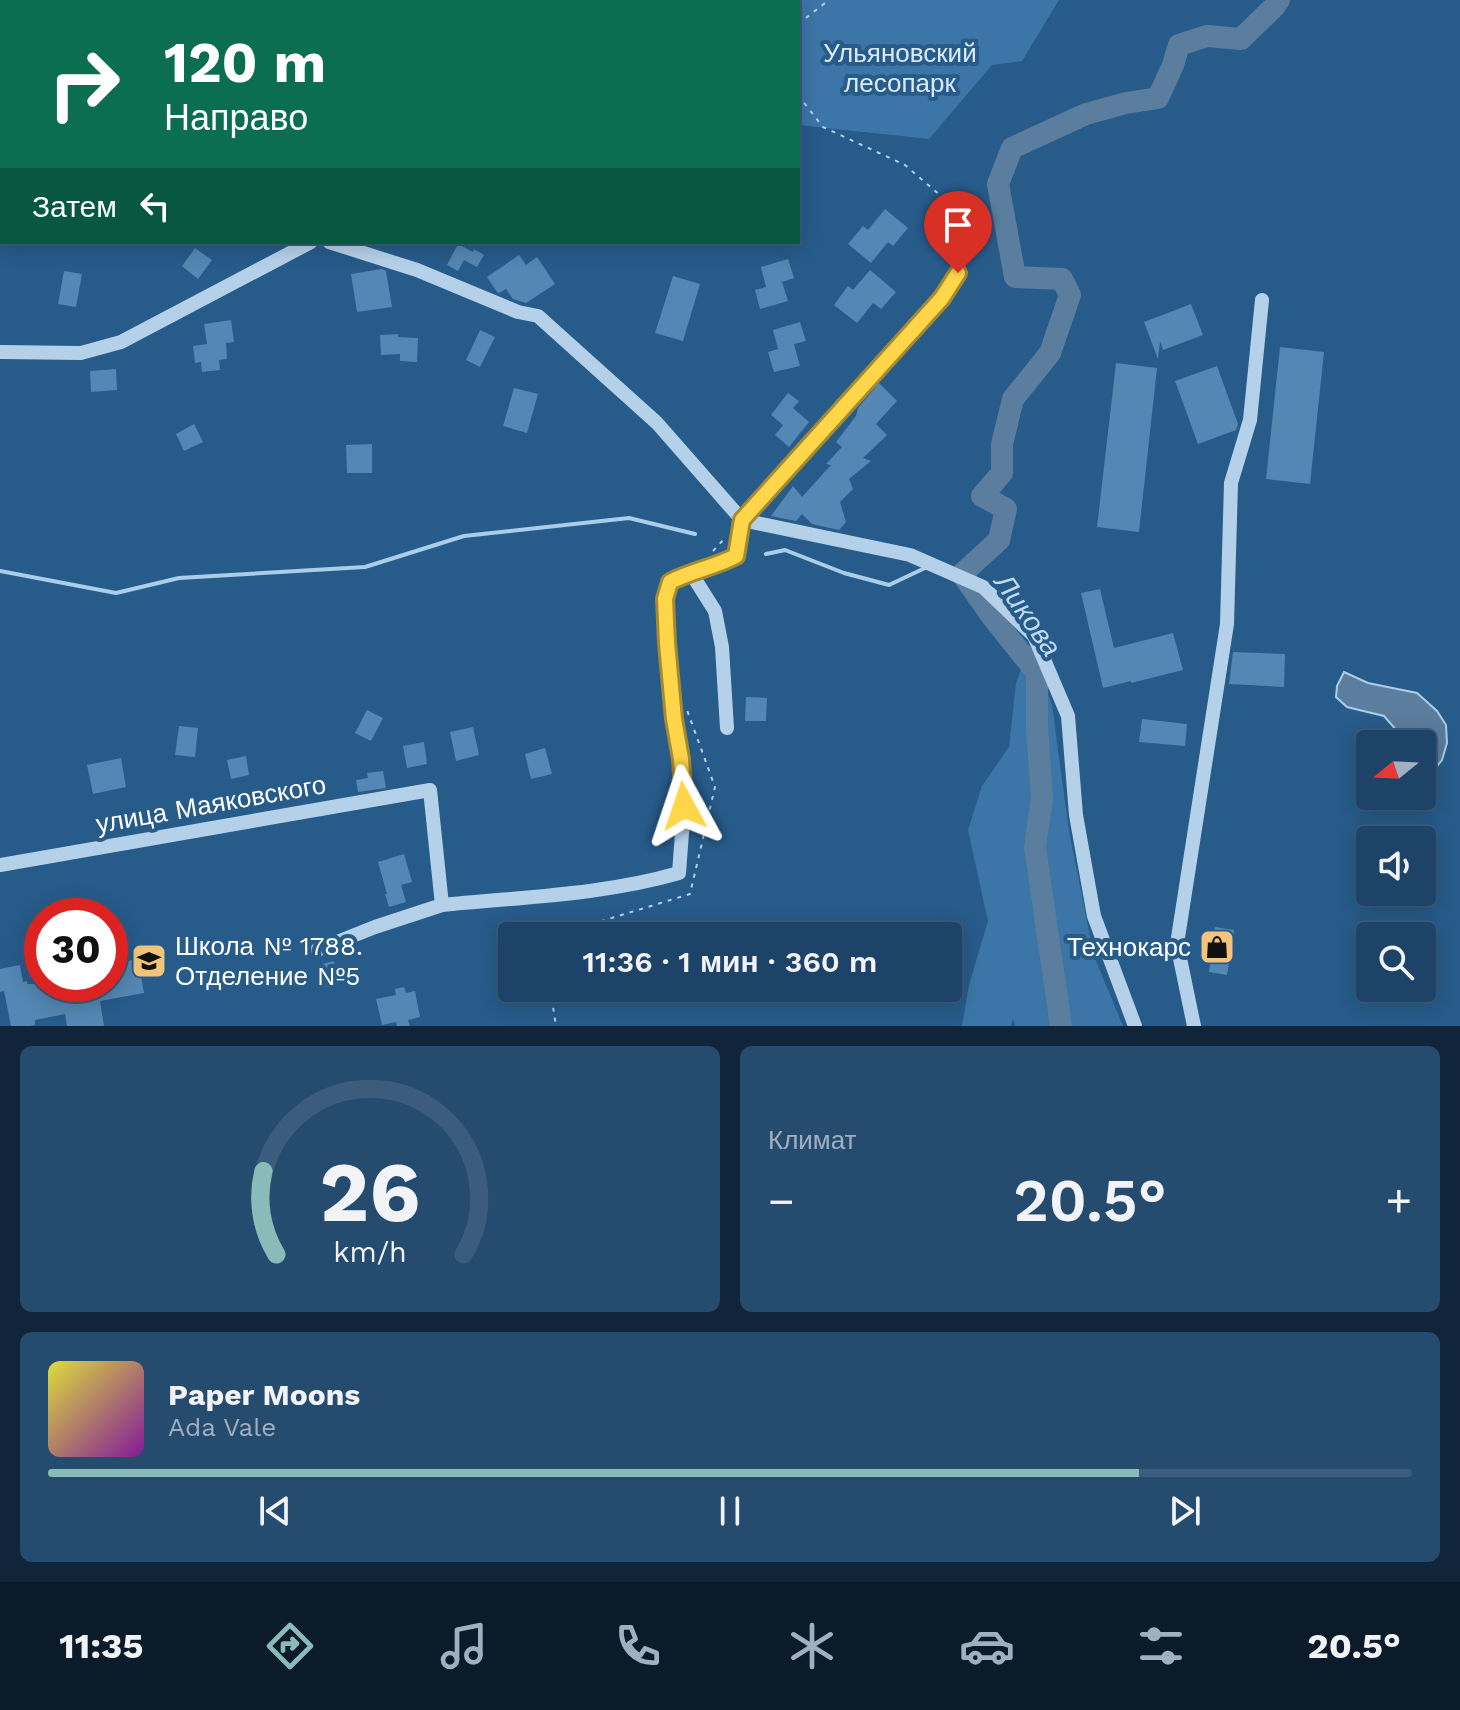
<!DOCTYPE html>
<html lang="ru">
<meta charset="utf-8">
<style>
body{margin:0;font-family:"Work Sans",sans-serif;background:#254b6e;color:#f1f3f6;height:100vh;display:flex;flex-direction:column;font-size:30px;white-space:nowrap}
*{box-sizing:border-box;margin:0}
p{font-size:26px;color:#a0b0c0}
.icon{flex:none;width:44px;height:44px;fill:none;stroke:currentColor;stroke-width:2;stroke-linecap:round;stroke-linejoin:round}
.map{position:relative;height:1026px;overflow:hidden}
.side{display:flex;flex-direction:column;gap:20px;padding:20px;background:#102539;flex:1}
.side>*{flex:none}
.top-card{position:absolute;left:0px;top:0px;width:800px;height:244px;box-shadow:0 4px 20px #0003,0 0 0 2px #3b5c7c;background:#0b6e4f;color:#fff;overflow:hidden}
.needle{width:52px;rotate:252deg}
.buttons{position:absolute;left:1356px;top:730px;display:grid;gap:16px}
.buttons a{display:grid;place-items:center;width:80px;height:80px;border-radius:8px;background:#1d4468;box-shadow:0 4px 20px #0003,0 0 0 2px #3b5c7c;font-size:40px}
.speed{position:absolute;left:24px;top:898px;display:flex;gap:16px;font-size:40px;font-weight:700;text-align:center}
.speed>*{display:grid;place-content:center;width:104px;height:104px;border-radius:50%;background:#1d4468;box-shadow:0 4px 20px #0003,0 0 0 2px #3b5c7c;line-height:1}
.speed .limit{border:12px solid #d22;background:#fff;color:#111}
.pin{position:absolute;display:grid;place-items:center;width:68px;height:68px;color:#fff;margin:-82px -34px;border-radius:50% 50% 50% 0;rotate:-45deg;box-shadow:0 0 8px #0007}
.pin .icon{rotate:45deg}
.me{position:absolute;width:88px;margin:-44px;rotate:355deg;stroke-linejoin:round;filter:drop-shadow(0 0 6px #0008)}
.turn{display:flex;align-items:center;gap:28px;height:168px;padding:0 32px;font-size:36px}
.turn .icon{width:104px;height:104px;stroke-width:2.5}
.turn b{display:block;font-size:56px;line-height:68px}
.then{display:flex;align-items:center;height:76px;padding:0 32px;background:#0003;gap:16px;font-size:30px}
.big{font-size:60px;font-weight:600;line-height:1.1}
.side .card{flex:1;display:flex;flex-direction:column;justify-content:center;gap:12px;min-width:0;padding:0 28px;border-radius:12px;background:#254b6e}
.side .dial{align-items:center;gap:0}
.dial svg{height:208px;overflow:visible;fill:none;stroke:#3b5c7c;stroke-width:7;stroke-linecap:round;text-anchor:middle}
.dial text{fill:#f1f3f6;stroke:none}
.song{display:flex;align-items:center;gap:24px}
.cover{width:96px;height:96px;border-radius:12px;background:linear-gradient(135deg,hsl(60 70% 55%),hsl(290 70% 35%))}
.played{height:8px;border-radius:4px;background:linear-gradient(90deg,#8bbbb9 80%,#3b5c7c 80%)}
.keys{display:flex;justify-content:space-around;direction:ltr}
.heat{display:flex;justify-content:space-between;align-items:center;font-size:44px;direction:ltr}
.side .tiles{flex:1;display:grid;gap:20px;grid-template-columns:1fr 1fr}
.card:last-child{grid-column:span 2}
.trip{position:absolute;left:498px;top:922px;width:464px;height:80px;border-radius:8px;background:#1d4468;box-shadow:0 4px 20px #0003,0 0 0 2px #3b5c7c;font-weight:600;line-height:80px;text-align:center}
.tabs{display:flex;height:128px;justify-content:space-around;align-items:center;background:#0c1b2a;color:#a0b0c0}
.tabs .icon{width:56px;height:56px}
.tabs .selected{color:#8bbbb9}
.tabs b{font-size:36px;color:#f1f3f6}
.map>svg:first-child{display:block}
</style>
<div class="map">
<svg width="1460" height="1026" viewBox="0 0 1460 1026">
<rect width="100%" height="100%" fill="#275b8a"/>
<path fill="#3c75a7" d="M1,0H1059L1022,61L992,65L929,139L798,125V2H9Z
M1030,645L1052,705L1069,831L1094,956L1123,1026H1015L1013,1018L1011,1026H962L969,985L988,921L968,830L982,786L1009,747L1016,683Z"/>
<path fill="#5b7d9e" stroke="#aacdea" stroke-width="2" d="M1344,672L1368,683L1417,693L1437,711L1446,725L1447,743L1442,760L1434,770L1422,775V744H1380L1378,738L1398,732L1384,716L1347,707L1336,697L1337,686Z"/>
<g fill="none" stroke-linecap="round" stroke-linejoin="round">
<path stroke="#aacdea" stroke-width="4" d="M766,554L785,550L844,573L889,585L925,568
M0,571L116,593L179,578L365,567L464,536L629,518L695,534"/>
<path stroke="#5b7d9e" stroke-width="22" d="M1061,1026L1035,847L1042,798L1037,727V673L993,618L962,574L999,540L1006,509L982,496L1002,473V444L1013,399L1050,353L1070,295L1062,279L1015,277L998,184L1012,148L1086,114L1126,103L1158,98L1173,65L1179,45L1207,36L1241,39L1275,6L1279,0"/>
</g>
<path fill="#5487b3" d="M885,209L908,228L893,246L888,242L871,263L848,244L863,226L868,230Z
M458,244L473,252L474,249L484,255L477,267L464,260L458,271L447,265Z
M195,248L212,260L198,279L182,266Z
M519,255L526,265L537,257L555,284L526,303L513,299L506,289L499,293L497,292L487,277Z
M788,259L794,278L782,282L788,301L760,309L755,290L766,287L761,267Z
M382,269L386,271L392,307L357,312L351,274Z
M870,270L896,292L881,309L873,303L857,323L834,305L848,286L853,290Z
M64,271L82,274L76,307L58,304Z
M673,276L700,284L683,341L655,333Z
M1191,304L1203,335L1163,350L1160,341L1158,359L1144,322Z
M231,320L234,342L226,343L227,359L219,360L220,370L202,372L201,362L195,363L193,346L207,344L204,324Z
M800,322L806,341L794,344L800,366L774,372L768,352L778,349L773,330Z
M480,330L495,337L480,367L466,360Z
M398,334V337L418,338L417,362L400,361V354L381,355L380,335Z
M1280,347L1324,352L1310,484L1266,479Z
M1116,363L1157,368L1139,532L1097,527Z
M1217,366L1238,424L1236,430L1198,444L1175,381Z
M116,369L117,390L91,392L90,371Z
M879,383L897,401L876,424L887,435L863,458L871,461L849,479L853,489L840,502L846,522L839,530L812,524L802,514L796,521L771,516L793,486L802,497L831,465L826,464L842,447L836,442L856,416L858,408Z
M514,388L538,394L527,433L503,426Z
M788,393L799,401L793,408L809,422L789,447L775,435L783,425L771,415Z
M194,424L203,442L184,451L176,434Z
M372,444V473H347L346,445Z
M1100,589L1114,648L1173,633L1183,670L1131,683V681L1103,688L1081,593Z
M1233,652L1285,654L1284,687L1229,684Z
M746,697L767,698L766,721H745Z
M367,710L383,718L371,741L355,733Z
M1142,719L1187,724L1185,746L1139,742Z
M179,726L198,728L195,757L175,755Z
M473,727L479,755L456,761L450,732Z
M424,742L427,764L407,768L403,746Z
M545,748L552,774L531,779L525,754Z
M246,756L249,775L231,779L227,760Z
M121,758L126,787L93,794L87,765Z
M383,771L386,788L358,792L356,780L368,778L367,773Z
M404,854L412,882L401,885L406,902L389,907L385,894H387L378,862Z
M1215,927L1234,930L1227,975L1209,972Z
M138,959L144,993L100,1001L104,1026H67L65,1014L35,1020V1025L30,1026H11L4,991L0,992V969L20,965L23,982L27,981V984H110V964Z
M334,961L338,984L322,987L318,965Z
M404,987L406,993L415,991L420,1017L408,1020L410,1026H397L396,1022L382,1025L376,999L396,995L395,989Z"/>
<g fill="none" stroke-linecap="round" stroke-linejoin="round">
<path stroke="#b5d1e9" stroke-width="2" stroke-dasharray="4 6" stroke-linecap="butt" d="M700,0L702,2
M12,2L13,0
M149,2L150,0
M0,22L2,19
M798,24L829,0
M798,95L823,127L905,165L971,222L961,260
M713,551L725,538
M553,936L690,894L715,787L687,710
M550,988L556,1026"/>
<path stroke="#b5d1e9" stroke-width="14" d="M0,39H2
M329,242L417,270L518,312L538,316L657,423L742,520L942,298L958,273
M0,352L81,353L121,342L311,242
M691,573L715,611L722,647L727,728
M0,865L430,790L442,905L375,927L317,950
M442,905C521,897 603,895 679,873L684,806L681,759L674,719L665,599L670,582C691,571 714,567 736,556L742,520L910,555L983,587L1034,636L1068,716L1076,815L1094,916L1135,1026
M1194,1026L1177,944L1227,624L1231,483L1250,420L1262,300"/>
</g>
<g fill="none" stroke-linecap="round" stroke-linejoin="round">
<defs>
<path id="route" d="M684,806L681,759L674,719L667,643L665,599L670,582C691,571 715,567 736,556L742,520L942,298L958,273"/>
</defs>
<use href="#route" stroke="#a68a30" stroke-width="20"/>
<use href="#route" stroke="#ffd54a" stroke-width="14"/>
</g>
<defs>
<symbol id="shop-square" viewBox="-11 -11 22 22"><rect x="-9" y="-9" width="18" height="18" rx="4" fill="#f2c57b" stroke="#275b8a"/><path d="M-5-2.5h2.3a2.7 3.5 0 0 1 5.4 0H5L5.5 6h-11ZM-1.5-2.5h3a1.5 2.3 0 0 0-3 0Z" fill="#111"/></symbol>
<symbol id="school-square" viewBox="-11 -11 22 22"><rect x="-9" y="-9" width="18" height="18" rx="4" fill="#f2c57b" stroke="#275b8a"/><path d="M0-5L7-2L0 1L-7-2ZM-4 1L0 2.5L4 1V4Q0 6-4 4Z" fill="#111"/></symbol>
</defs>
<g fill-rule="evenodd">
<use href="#shop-square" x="1197" y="927" width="40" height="40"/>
<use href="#school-square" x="129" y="941" width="40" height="40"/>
</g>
<g text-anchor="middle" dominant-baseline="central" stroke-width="8" stroke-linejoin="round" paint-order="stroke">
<g font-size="26" fill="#daeaf7" stroke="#275b8a">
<text x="900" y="53">Ульяновский<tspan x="900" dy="30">лесопарк</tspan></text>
</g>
<g font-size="26" fill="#fff" stroke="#275b8a">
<text transform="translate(211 804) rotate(-10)">улица Маяковского</text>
</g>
<g font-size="26" fill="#fff" stroke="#275b8a" text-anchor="start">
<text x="175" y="946">Школа № 1788.<tspan x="175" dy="30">Отделение №5</tspan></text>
<text x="1191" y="947" text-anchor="end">Технокарс</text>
</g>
<g font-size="28" font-style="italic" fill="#c1dbf1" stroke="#275b8a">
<text transform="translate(1028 615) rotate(55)">Ликова</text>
</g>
</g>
</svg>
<div class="buttons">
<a><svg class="needle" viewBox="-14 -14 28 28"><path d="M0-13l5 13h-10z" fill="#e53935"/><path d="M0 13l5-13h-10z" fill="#a0b0c0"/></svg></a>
<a><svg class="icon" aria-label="sound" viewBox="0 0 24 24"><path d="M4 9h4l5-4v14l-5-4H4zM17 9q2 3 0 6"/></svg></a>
<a><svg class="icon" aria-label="search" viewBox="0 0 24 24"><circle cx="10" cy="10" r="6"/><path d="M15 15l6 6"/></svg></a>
</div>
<div class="speed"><div class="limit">30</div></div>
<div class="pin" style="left:958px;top:273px;background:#d93025"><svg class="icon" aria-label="arrive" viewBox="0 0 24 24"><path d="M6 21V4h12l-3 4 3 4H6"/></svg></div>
<svg class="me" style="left:684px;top:806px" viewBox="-20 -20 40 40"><path d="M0-17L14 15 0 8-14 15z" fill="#ffd54a" stroke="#fff" stroke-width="4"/></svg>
<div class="trip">11:36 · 1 мин · 360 m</div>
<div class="top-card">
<div class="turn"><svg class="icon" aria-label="right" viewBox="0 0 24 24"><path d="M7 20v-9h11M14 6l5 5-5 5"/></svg><div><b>120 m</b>Направо</div></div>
<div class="then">Затем<svg class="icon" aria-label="left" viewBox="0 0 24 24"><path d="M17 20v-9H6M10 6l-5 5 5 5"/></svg></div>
</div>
</div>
<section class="side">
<div class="tiles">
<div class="card dial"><svg viewBox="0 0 100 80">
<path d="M14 69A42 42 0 1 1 86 69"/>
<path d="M14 69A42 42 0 0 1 9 37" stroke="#8bbbb9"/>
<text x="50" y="56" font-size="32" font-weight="700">26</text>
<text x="50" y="72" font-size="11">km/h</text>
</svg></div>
<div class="card"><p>Климат</p>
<div class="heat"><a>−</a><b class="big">20.5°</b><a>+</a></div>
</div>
<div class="card">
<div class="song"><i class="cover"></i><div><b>Paper Moons</b><p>Ada Vale</p></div></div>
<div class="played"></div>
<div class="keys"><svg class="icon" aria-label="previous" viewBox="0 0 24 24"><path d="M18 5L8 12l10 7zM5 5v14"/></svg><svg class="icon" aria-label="pause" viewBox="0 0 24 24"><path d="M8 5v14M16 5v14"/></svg><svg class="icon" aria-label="next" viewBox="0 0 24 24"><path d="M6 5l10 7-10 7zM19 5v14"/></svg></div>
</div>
</div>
</section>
<nav class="tabs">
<b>11:35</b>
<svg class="icon selected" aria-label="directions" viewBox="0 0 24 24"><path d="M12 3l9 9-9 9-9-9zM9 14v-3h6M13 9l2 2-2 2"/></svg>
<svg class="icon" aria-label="music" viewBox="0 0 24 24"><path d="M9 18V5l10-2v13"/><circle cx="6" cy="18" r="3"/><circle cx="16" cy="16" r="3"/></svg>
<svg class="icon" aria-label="phone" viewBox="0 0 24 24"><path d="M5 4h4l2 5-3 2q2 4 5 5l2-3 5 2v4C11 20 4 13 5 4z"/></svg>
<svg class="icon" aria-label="climate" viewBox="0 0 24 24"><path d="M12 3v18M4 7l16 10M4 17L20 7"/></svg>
<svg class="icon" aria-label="car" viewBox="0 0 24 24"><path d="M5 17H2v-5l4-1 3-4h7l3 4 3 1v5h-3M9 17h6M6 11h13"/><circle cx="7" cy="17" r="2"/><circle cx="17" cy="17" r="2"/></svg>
<svg class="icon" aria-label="filters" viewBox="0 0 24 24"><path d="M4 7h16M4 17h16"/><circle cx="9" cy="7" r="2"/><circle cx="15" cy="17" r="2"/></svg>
<b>20.5°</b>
</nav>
